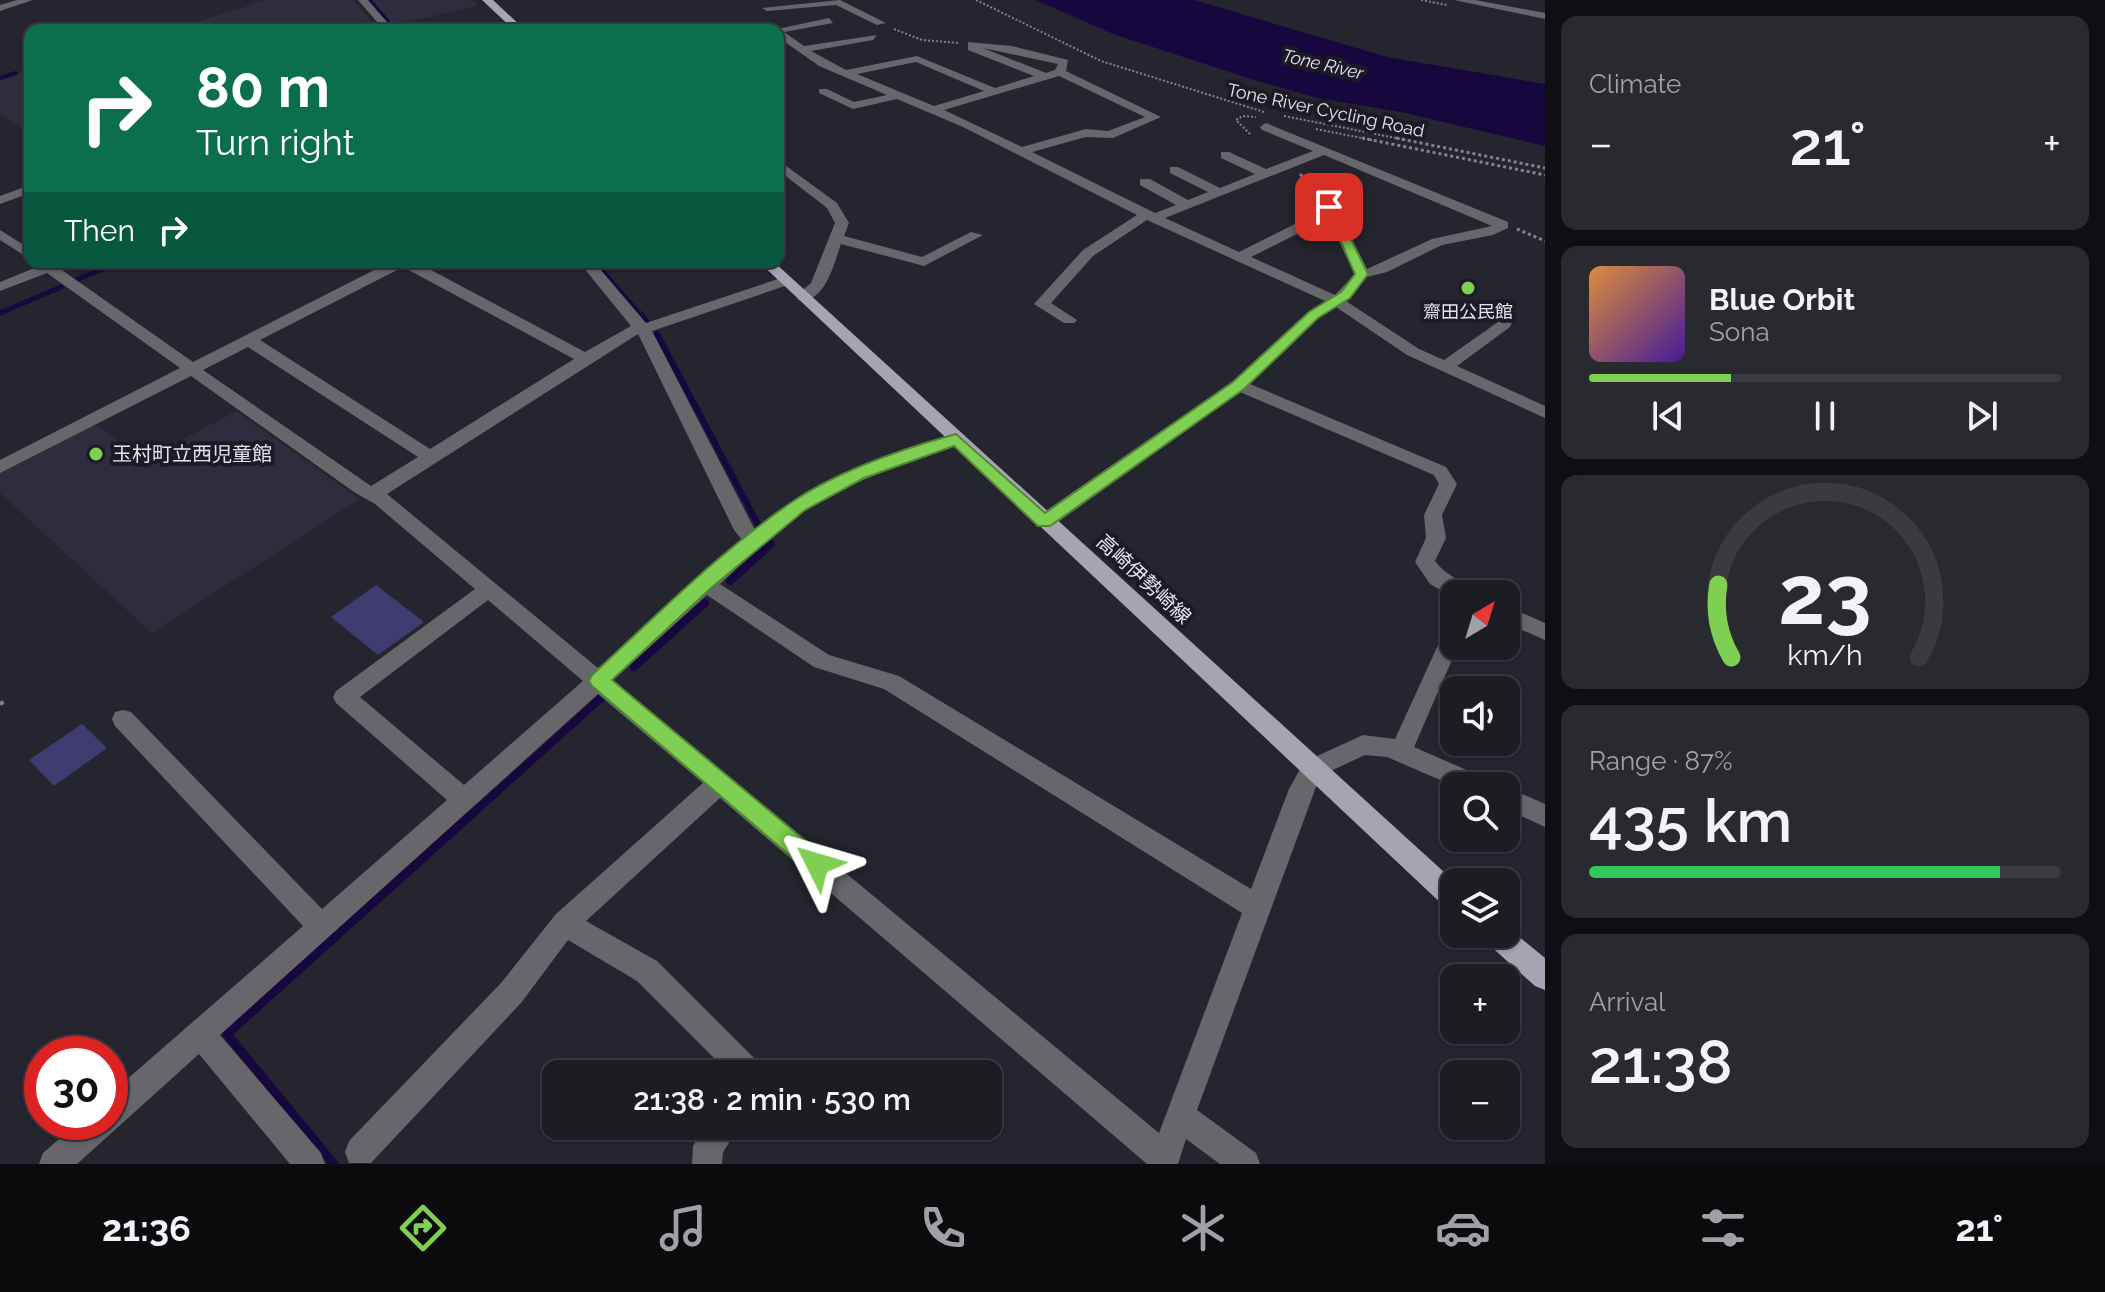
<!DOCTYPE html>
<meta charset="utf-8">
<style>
body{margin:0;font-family:Raleway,"Noto Sans JP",sans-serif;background:#292930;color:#f1f3f6;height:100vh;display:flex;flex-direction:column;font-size:30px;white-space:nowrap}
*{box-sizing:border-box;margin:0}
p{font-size:26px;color:#a0a1a6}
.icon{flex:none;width:44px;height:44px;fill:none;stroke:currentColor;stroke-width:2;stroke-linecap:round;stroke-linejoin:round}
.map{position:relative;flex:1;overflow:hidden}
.details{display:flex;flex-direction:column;gap:16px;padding:16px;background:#0f0f13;width:560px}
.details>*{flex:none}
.banner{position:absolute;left:24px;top:24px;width:760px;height:244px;border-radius:16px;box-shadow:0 2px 6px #0004,0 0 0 2px #3a3a41;background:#0b6e4f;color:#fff;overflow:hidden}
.needle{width:52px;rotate:38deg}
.fabs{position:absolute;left:1440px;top:580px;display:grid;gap:16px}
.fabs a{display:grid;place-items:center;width:80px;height:80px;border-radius:16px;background:#1c1c23;box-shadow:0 2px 6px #0004,0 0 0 2px #3a3a41;font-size:40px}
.speed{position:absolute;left:24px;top:1036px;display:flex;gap:16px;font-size:40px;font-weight:700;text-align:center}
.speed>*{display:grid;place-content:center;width:104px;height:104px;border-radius:50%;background:#1c1c23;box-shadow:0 2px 6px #0004,0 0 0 2px #3a3a41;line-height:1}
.speed .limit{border:12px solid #d22;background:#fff;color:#111}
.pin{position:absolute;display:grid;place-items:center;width:68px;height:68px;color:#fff;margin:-34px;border-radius:16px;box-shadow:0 4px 12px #0006}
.me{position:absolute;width:88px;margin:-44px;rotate:310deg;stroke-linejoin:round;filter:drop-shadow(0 0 6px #0008)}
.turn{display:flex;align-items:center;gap:28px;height:168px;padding:0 40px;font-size:36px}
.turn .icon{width:104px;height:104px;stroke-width:2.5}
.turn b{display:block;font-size:56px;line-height:68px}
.then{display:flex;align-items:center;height:76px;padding:0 40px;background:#0003;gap:16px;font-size:30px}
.big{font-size:60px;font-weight:600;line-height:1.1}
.details .tile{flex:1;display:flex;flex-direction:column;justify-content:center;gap:12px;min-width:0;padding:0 28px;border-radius:16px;background:#292930}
.details .dial{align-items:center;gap:0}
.dial svg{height:208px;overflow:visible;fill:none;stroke:#3a3a41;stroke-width:7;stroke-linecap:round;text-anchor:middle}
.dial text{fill:#f1f3f6;stroke:none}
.song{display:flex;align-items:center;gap:24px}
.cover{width:96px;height:96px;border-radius:12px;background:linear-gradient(135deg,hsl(30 70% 55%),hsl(260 70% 35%))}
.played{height:8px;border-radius:4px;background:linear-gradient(90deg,#7fd052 30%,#3a3a41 30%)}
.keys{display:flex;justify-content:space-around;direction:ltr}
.heat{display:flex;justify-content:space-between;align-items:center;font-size:44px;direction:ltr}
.charge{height:12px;border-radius:6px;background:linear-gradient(90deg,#34c759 87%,#3a3a41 0)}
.trip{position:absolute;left:542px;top:1060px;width:460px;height:80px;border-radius:16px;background:#1c1c23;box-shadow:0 2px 6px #0004,0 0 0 2px #3a3a41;font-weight:600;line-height:80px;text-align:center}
.dock{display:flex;height:128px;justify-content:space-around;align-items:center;background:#0b0b0e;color:#a0a1a6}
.dock .icon{width:56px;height:56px}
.dock .on{color:#7fd052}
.dock b{font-size:36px;color:#f1f3f6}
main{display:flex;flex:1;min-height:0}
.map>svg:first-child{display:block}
</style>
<main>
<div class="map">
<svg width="1545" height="1164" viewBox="0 0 1545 1164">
<rect width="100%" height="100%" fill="#25252f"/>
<path fill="#2e2d3e" d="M266,0H353L379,30H171Z
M372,0H473L478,6L393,25Z
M30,70V132L0,115V79Z
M236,411L360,499L152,633L0,493V470L94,423L143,461Z"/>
<path fill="#403b70" d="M376,585L424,622L378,655L331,617Z
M82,724L107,748L54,786L29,760Z"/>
<path fill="#16073f" d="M1036,0H1194L1387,57L1545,84V146L1401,112L1317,98L1248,78L1113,34Z"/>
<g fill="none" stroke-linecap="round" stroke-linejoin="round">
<path stroke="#16073f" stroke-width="4" d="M369,0L395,30
M0,78L16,73"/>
<path stroke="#16073f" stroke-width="5" d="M595,262L641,316
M76,280L119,262
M0,313L61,287"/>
<path stroke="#16073f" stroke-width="6" d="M640,314L646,321
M657,334L759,526"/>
<path stroke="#16073f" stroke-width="8" d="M730,581L771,544
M634,667L705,603
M471,815L601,698"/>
<path stroke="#16073f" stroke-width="9" d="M334,1164L227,1034L473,813"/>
<path stroke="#83838c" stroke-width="2" stroke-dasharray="2 2" stroke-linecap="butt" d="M976,0L1101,61L1264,112
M1421,0L1447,5
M894,29L922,40L959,43
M1284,116L1406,140
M1316,129L1372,140
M1250,134L1236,120L1243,116L1256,117"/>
<path stroke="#83838c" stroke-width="3" stroke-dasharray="3 3" stroke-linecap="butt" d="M1362,138L1545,175
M1396,138L1545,168
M1300,174L1320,193
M1517,229L1545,241"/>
<path stroke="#83838c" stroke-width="4" stroke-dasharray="4 4" stroke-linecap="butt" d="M0,704L7,700"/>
<path fill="#66666b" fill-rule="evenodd" d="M17,0H33L0,11V5Z
M358,0H368L394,30H384Z
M840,0L886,23L877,25L836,5L767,11L762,8Z
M1454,0H1475L1545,13V19Z
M829,18L833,23L784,32L804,46L877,35L873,40L811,51L846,70L917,56L995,88L1034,76L968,50V42L1012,46L1068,60L1066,71L1161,117L1113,138L1086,137L1032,152L1155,213L1176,205L1140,185V179H1150L1188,200L1208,192L1170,173V167H1178L1220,188L1255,174L1221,158V152H1229L1266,169L1313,151L1262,130L1260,127L1266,123L1508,222V228L1493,235L1442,245L1387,272L1367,277L1346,301L1419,349L1444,360L1498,322L1502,312H1512L1515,315L1510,327L1457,366L1545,406V418L1407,355L1336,307L1318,318L1250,384L1446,467L1457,484L1442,515L1446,538L1435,561C1447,577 1464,580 1474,594H1454V598L1430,584L1415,562L1426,538L1424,515L1439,484L1434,475L1240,392L1051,527H1037L1035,522L1037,517L1233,381L1308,312L1325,301L1147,220L1093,256L1051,303L1077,320L1074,323H1064L1034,304L1083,250L1137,215L963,127L897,99L853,109L819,93V89H827L854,102L887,95L819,66L778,37V30H773ZM983,48L1058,64L1055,70L1046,73ZM916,62L984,91L934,106L857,74ZM1059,76L1145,117L1108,131L1086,129L1022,147L944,110ZM1324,155L1492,226L1432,239L1367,269L1336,207L1324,204L1322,207L1355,274L1335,295L1251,257L1307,229V223H1297L1239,252L1165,218Z
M517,24L521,29L498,30L499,28Z
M778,160L837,203L849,223L844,236L922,257L971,232L983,235L924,266L841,244C834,263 825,305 798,300V294L811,283L835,223L827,208L778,170Z
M30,185V193L0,204V196Z
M0,230L30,249V259L0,240Z
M33,262H63L59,268L193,362L390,262H416L585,352L631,326L579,262H594L646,323L781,278H791V284L652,331L755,530C810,482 882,459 950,435H962L965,439L962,443C903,464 840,484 789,522C764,540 743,563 720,584L829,655L899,676L1251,889L1289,789L1304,762L1363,735L1395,739L1444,632L1447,626L1454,624V646H1458L1414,747L1487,779L1491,786H1454L1387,757L1365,755L1320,776L1197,1110L1256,1153L1260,1164H1220L1186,1139L1178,1164H1147L720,798L586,921L657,961L760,1064L764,1074H730L637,981L568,940L521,1003L371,1163H349L345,1152L349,1141L501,983L556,914L703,783L598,694L220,1035L321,1153L325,1164H290L199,1054L77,1164H39L43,1153L79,1122H110V1094L303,926L115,726L112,719L115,712L123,710L131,712L322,909L447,800L336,703L333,697L336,691L475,589L375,504L354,492L191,376L0,473V460L180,368L47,273L0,291V282L37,267ZM403,267L574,359L430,449L260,340ZM638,334L734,530L743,541L598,668L387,494ZM248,347L418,457L371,486L203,370ZM707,595L814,667L884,689L1242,913L1159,1133L613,680ZM488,600L583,681L464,785L360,697Z
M1506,606L1545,623V640L1506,623Z
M1506,787L1545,804V827L1506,809Z
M705,1126H740L723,1152L722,1164H692L693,1146Z"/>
<path fill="#a5a5b1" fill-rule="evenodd" d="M482,0H493L525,30H514Z
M759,262H774L1455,882L1454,910L1445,907Z
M1506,926L1545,958V990L1535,986L1487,943L1483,934H1506Z"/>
</g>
<path fill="#7fd052" stroke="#538735" stroke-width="2" d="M1325,205L1335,207L1368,274L1350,298L1318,318L1244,389L1050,526H1038L954,446L864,478L805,510L711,588L612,680L825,857L829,864L825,872L817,875L809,872L592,686L589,681L592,675C656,616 720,551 792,502C839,470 902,449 956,434L1045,513L1233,382L1309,312L1341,292L1355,274Z"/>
<g fill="#7fd052" stroke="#1c1b25" stroke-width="3">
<circle cx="1468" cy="288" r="8"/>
<circle cx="96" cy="454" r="8"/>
</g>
<g text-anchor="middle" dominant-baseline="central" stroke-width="8" stroke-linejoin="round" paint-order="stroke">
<g font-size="18" font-style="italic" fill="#e2e2f5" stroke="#1c1b25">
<text transform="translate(1323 64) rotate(13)">Tone River</text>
</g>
<g font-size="18" fill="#e4e4eb" stroke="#1c1b25">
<text transform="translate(1326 110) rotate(12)">Tone River Cycling Road</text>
</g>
<g font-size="18" fill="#e4e4eb" stroke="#1c1b25">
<text x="1468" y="311">齋田公民館</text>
</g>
<g font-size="20" fill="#e4e4eb" stroke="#1c1b25" text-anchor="start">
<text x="112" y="454">玉村町立西児童館</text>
</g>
<g font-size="20" fill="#e4e4eb" stroke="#1c1b25">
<text transform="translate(1144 579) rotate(43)">高崎伊勢崎線</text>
</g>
</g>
</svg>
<div class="fabs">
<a><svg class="needle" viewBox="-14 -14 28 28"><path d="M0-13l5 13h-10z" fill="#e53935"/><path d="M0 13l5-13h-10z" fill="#a0a1a6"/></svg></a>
<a><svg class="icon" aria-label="sound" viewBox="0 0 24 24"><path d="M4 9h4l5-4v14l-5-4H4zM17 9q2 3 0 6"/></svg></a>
<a><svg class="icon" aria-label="search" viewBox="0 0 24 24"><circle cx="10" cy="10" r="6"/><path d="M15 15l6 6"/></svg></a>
<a><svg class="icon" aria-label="layers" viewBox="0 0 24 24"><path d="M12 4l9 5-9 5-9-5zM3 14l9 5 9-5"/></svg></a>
<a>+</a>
<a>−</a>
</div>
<div class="speed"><div class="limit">30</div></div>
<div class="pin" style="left:1329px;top:207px;background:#d93025"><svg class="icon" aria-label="arrive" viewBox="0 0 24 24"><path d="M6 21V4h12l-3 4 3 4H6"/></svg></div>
<svg class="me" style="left:817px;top:864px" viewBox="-20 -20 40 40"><path d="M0-17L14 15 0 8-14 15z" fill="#7fd052" stroke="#fff" stroke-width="4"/></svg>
<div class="trip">21:38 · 2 min · 530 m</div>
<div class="banner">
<div class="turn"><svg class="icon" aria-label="right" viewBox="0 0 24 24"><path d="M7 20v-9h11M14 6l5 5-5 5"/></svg><div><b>80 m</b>Turn right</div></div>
<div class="then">Then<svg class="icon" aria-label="right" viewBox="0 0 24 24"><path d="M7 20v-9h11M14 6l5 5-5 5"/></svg></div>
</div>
</div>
<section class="details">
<div class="tile"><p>Climate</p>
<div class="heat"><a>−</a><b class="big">21°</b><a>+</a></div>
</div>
<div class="tile">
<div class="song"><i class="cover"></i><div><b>Blue Orbit</b><p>Sona</p></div></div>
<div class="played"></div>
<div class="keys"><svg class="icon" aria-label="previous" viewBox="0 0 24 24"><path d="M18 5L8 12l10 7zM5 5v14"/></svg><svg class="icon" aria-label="pause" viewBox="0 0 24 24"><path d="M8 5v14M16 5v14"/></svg><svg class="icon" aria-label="next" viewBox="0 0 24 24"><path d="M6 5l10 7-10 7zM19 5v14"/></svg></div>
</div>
<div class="tile dial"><svg viewBox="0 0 100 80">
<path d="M14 69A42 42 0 1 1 86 69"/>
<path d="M14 69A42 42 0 0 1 9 41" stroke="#7fd052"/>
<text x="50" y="56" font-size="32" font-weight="700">23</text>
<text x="50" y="72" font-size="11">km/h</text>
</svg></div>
<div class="tile"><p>Range · 87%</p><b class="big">435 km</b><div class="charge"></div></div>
<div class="tile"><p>Arrival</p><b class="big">21:38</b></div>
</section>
</main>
<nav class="dock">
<b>21:36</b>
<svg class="icon on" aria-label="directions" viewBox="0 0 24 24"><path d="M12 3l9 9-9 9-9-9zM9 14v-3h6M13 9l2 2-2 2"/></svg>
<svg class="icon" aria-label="music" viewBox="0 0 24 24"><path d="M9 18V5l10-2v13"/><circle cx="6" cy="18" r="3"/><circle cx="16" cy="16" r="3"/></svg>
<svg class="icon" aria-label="phone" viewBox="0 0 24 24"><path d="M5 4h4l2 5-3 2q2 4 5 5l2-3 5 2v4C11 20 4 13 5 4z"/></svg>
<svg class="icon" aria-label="climate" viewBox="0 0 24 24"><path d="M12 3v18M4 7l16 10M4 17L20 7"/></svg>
<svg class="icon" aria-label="car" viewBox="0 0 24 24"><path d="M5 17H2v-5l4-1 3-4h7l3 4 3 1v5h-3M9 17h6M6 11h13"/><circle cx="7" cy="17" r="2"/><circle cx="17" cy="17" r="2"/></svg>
<svg class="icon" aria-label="filters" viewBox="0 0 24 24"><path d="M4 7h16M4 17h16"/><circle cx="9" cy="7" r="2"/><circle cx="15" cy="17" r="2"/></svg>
<b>21°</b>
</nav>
